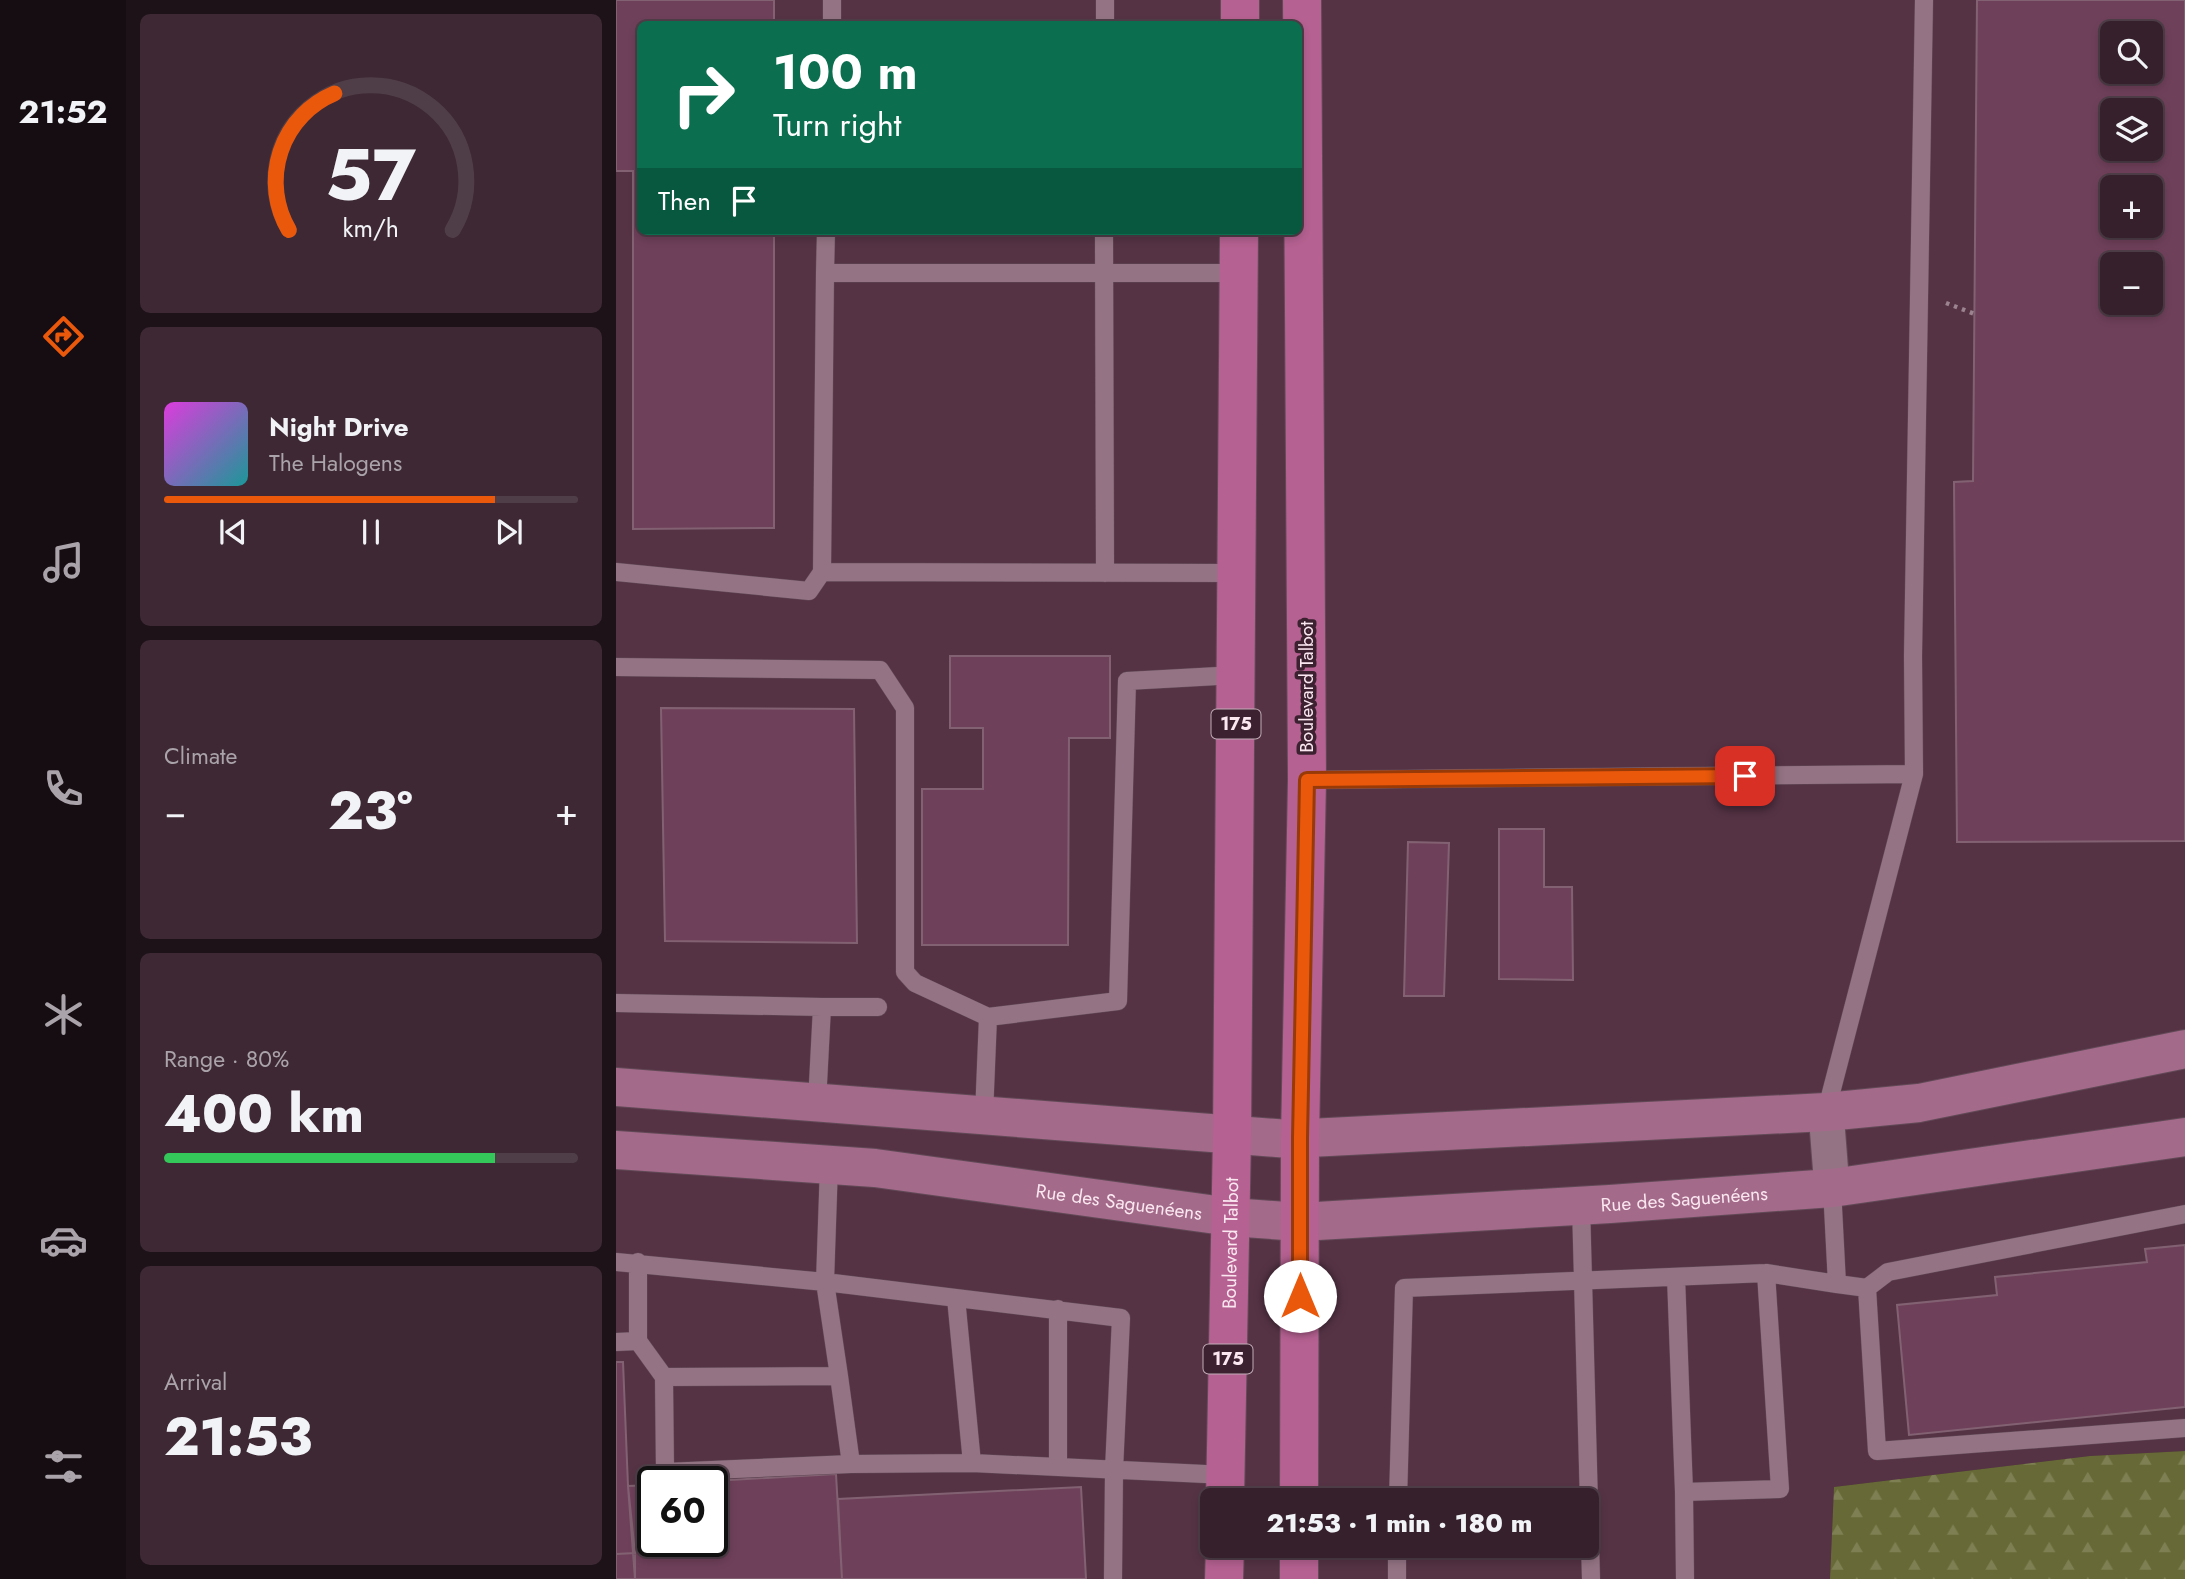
<!DOCTYPE html>
<meta charset="utf-8">
<style>
body{margin:0;font-family:Jost,sans-serif;background:#3d2834;color:#f1f3f6;height:100vh;display:flex;flex-direction:column;font-size:26px;white-space:nowrap}
*{box-sizing:border-box;margin:0}
p{font-size:23px;color:#aaa3a9}
.icon{flex:none;width:38px;height:38px;fill:none;stroke:currentColor;stroke-width:2;stroke-linecap:round;stroke-linejoin:round}
.map{position:relative;flex:1;overflow:hidden}
.sheet{display:flex;flex-direction:column;gap:14px;padding:14px;background:#1d1218;width:490px}
.sheet>*{flex:none}
.banner{position:absolute;left:21px;top:21px;width:665px;height:214px;border-radius:10px;box-shadow:0 4px 10px #0003,0 0 0 2px #4f3e48;background:#0b6e4f;color:#fff;overflow:hidden}
.buttons{position:absolute;left:1484px;top:21px;display:grid;gap:14px}
.buttons a{display:grid;place-items:center;width:63px;height:63px;border-radius:10px;background:#35202c;box-shadow:0 4px 10px #0003,0 0 0 2px #4f3e48;font-size:35px}
.speed{position:absolute;left:21px;top:1466px;display:flex;gap:14px;font-size:35px;font-weight:700;text-align:center}
.speed>*{display:grid;place-content:center;width:91px;height:91px;border-radius:50%;background:#35202c;box-shadow:0 4px 10px #0003,0 0 0 2px #4f3e48;line-height:1}
.speed .limit{border:4px solid #111;border-radius:10px;background:#fff;color:#111}
.pin{position:absolute;display:grid;place-items:center;width:60px;height:60px;color:#fff;margin:-30px;border-radius:14px;box-shadow:0 4px 10px #0006}
.me{position:absolute;width:77px;margin:-38px;rotate:0deg;stroke-linejoin:round;filter:drop-shadow(0 0 5px #0008)}
.turn{display:flex;align-items:center;gap:24px;height:147px;padding:0 21px;font-size:32px}
.turn .icon{width:91px;height:91px;stroke-width:2.5}
.turn b{display:block;font-size:49px;line-height:60px}
.then{display:flex;align-items:center;height:66px;padding:0 21px;background:#0003;gap:14px;font-size:26px}
.big{font-size:52px;font-weight:800;line-height:1.1}
.sheet .tile{flex:1;display:flex;flex-direction:column;justify-content:center;gap:10px;min-width:0;padding:0 24px;border-radius:10px;background:#3d2834}
.sheet .dial{align-items:center;gap:0}
.dial svg{height:182px;overflow:visible;fill:none;stroke:#4f3e48;stroke-width:7;stroke-linecap:round;text-anchor:middle}
.dial text{fill:#f1f3f6;stroke:none}
.song{display:flex;align-items:center;gap:21px}
.cover{width:84px;height:84px;border-radius:10px;background:linear-gradient(135deg,hsl(300 70% 55%),hsl(180 70% 35%))}
.played{height:7px;border-radius:4px;background:linear-gradient(90deg,#ea580c 80%,#4f3e48 80%)}
.keys{display:flex;justify-content:space-around;direction:ltr}
.heat{display:flex;justify-content:space-between;align-items:center;font-size:38px;direction:ltr}
.charge{height:10px;border-radius:5px;background:linear-gradient(90deg,#34c759 80%,#4f3e48 0)}
.trip{position:absolute;left:584px;top:1488px;width:399px;height:70px;border-radius:10px;background:#35202c;box-shadow:0 4px 10px #0003,0 0 0 2px #4f3e48;font-weight:800;line-height:70px;text-align:center}
main{display:flex;flex:1;min-height:0}
.tab-bar{display:flex;flex-direction:column;width:126px;justify-content:space-around;align-items:center;background:#150d12;color:#aaa3a9}
.tab-bar .icon{width:49px;height:49px}
.tab-bar .on{color:#ea580c}
.tab-bar b{font-size:32px;color:#f1f3f6}
.map>svg:first-child{display:block}
</style>
<main>
<nav class="tab-bar">
<b>21:52</b>
<svg class="icon on" aria-label="directions" viewBox="0 0 24 24"><path d="M12 3l9 9-9 9-9-9zM9 14v-3h6M13 9l2 2-2 2"/></svg>
<svg class="icon" aria-label="music" viewBox="0 0 24 24"><path d="M9 18V5l10-2v13"/><circle cx="6" cy="18" r="3"/><circle cx="16" cy="16" r="3"/></svg>
<svg class="icon" aria-label="phone" viewBox="0 0 24 24"><path d="M5 4h4l2 5-3 2q2 4 5 5l2-3 5 2v4C11 20 4 13 5 4z"/></svg>
<svg class="icon" aria-label="climate" viewBox="0 0 24 24"><path d="M12 3v18M4 7l16 10M4 17L20 7"/></svg>
<svg class="icon" aria-label="car" viewBox="0 0 24 24"><path d="M5 17H2v-5l4-1 3-4h7l3 4 3 1v5h-3M9 17h6M6 11h13"/><circle cx="7" cy="17" r="2"/><circle cx="17" cy="17" r="2"/></svg>
<svg class="icon" aria-label="filters" viewBox="0 0 24 24"><path d="M4 7h16M4 17h16"/><circle cx="9" cy="7" r="2"/><circle cx="15" cy="17" r="2"/></svg>
</nav>
<section class="sheet">
<div class="tile dial"><svg viewBox="0 0 100 80">
<path d="M14 69A42 42 0 1 1 86 69"/>
<path d="M14 69A42 42 0 0 1 34 9" stroke="#ea580c"/>
<text x="50" y="56" font-size="32" font-weight="700">57</text>
<text x="50" y="72" font-size="11">km/h</text>
</svg></div>
<div class="tile">
<div class="song"><i class="cover"></i><div><b>Night Drive</b><p>The Halogens</p></div></div>
<div class="played"></div>
<div class="keys"><svg class="icon" aria-label="previous" viewBox="0 0 24 24"><path d="M18 5L8 12l10 7zM5 5v14"/></svg><svg class="icon" aria-label="pause" viewBox="0 0 24 24"><path d="M8 5v14M16 5v14"/></svg><svg class="icon" aria-label="next" viewBox="0 0 24 24"><path d="M6 5l10 7-10 7zM19 5v14"/></svg></div>
</div>
<div class="tile"><p>Climate</p>
<div class="heat"><a>−</a><b class="big">23°</b><a>+</a></div>
</div>
<div class="tile"><p>Range · 80%</p><b class="big">400 km</b><div class="charge"></div></div>
<div class="tile"><p>Arrival</p><b class="big">21:53</b></div>
</section>
<div class="map">
<svg width="1569" height="1579" viewBox="0 0 1569 1579">
<defs>
<pattern id="forest-firs" width="22" height="20" patternUnits="userSpaceOnUse" patternTransform="scale(1.75)"><rect width="22" height="20" fill="#676a36"/><path d="M5 1l3.5 6h-7zM16 11l3.5 6h-7z" fill="#7e7f53"/></pattern>
</defs>
<rect width="100%" height="100%" fill="#472b3a"/>
<path fill="#553345" fill-rule="evenodd" d="M0,0H1569V1451L1474,1456L1218,1487L1214,1579H0ZM24,24H682V231H24ZM1496,33H1535V72H1496ZM1496,110H1535V149H1496ZM1496,187H1535V226H1496ZM1496,264H1535V303H1496ZM37,1482H96V1542H37ZM597,1500H971V1545H597Z"/>
<path fill="url(#forest-firs)" d="M1569,1451V1579H1214L1218,1487L1474,1456Z"/>
<path fill="#6f405a" stroke="#826272" stroke-width="2" fill-rule="evenodd" d="M0,0H158V24H24V231H158V528L17,529V171H0Z
M1361,0H1569V841L1341,842L1338,482L1357,481ZM1496,33H1535V72H1496ZM1496,110H1535V149H1496ZM1496,187H1535V226H1496ZM1496,264H1535V303H1496Z
M334,656H494V738H453L452,945H306V789H367V728H334Z
M45,708L238,709L241,943L49,941Z
M883,829H928V887H956L957,980L883,979Z
M792,842L833,843L828,996H788Z
M1569,1245V1407L1293,1435L1281,1305L1381,1295L1379,1277L1531,1262L1529,1249Z
M0,1362H7L12,1486L19,1553L0,1554Z
M220,1474L226,1579H19L12,1486L37,1485V1542H96V1482H79Z
M465,1487L470,1579H226L222,1499Z
M19,1553V1579H0V1554Z"/>
<g fill="none" stroke-linecap="round" stroke-linejoin="round">
<defs>
<path id="lane" d="M216,24V0
M489,24V0
M210,231L209,273H623
M488,231L489,573
M209,273L206,572L621,573
M0,572L193,591L206,572
M0,667L264,670L289,708V972L299,983L372,1017L368,1115
M691,780L1298,774
M0,1003L206,1007L201,1103
M206,1007H262
M372,1017L502,1001L511,681L620,675
M1210,1112L1298,774L1297,656L1308,0
M965,1205L975,1579
M0,1262L209,1282L213,1165
M22,1262V1341
M1060,1277L1068,1492L1069,1579
M1221,1284L1251,1288L1261,1451L1569,1428
M1251,1288L1272,1272L1569,1214
M340,1298L356,1463
M442,1309V1466
M0,1342L22,1341L48,1377
M223,1376L209,1282L505,1318L498,1470L497,1579
M235,1464L49,1472L48,1377L223,1376L235,1464L356,1463L610,1475
M1068,1492L1164,1489L1150,1273
M782,1500L788,1288L1150,1273L1221,1284L1216,1188
M781,1579V1545"/>
<path id="street" d="M1210,1112L1216,1188"/>
<g id="secondary">
<path d="M0,1087L673,1139L1210,1112L1303,1103L1569,1049"/>
<path id="s1" d="M0,1150L259,1168L615,1217L684,1222L994,1204L1216,1188L1569,1137"/>
</g>
<g id="primary">
<path d="M624,24V0"/>
<path id="s2" d="M609,1500L616,1136L623,231"/>
<path d="M683,1500L684,1138L691,780L686,0"/>
<path d="M608,1579L609,1545"/>
<path d="M683,1579V1545"/>
</g>
</defs>
<use href="#lane" stroke="#624a57" stroke-width="19"/>
<use href="#street" stroke="#624a57" stroke-width="37"/>
<use href="#secondary" stroke="#624a57" stroke-width="40"/>
<use href="#primary" stroke="#624a57" stroke-width="40"/>
<path stroke="#9b838f" stroke-width="4.5" stroke-dasharray="3.5 5" stroke-linecap="butt" d="M1330,303L1359,314"/>
<use href="#lane" stroke="#947484" stroke-width="18"/>
<use href="#street" stroke="#947484" stroke-width="35"/>
<use href="#secondary" stroke="#a46a8a" stroke-width="38"/>
<use href="#primary" stroke="#b56191" stroke-width="38"/>
</g>
<g fill="none" stroke-linecap="round" stroke-linejoin="round">
<defs>
<path id="route" d="M684,1296V1138L691,780L1129,776"/>
</defs>
<use href="#route" stroke="#983908" stroke-width="18"/>
<use href="#route" stroke="#ea580c" stroke-width="12"/>
</g>
<g text-anchor="middle" dominant-baseline="central" stroke-width="7" stroke-linejoin="round" paint-order="stroke">
<g fill="#3c2130" stroke="#c1acb6" stroke-width="2">
<rect x="595.5" y="709.5" width="49" height="29" rx="5"/>
<rect x="587.5" y="1344.5" width="49" height="29" rx="5"/>
</g>
<g font-size="18" font-weight="bold" fill="#fae7f0">
<text x="620" y="724">175</text>
<text x="612" y="1359">175</text>
</g>
<g font-size="19" fill="#fae7f0" stroke="#3c2130">
<text transform="translate(690 687) rotate(-90)">Boulevard Talbot</text>
<text stroke="none"><textPath href="#s1" startOffset="1073">Rue des Saguenéens</textPath></text>
<text stroke="none"><textPath href="#s1" startOffset="506">Rue des Saguenéens</textPath></text>
<text stroke="none"><textPath href="#s2" startOffset="257">Boulevard Talbot</textPath></text>
</g>
</g>
</svg>
<div class="buttons">
<a><svg class="icon" aria-label="search" viewBox="0 0 24 24"><circle cx="10" cy="10" r="6"/><path d="M15 15l6 6"/></svg></a>
<a><svg class="icon" aria-label="layers" viewBox="0 0 24 24"><path d="M12 4l9 5-9 5-9-5zM3 14l9 5 9-5"/></svg></a>
<a>+</a>
<a>−</a>
</div>
<div class="speed"><div class="limit">60</div></div>
<div class="pin" style="left:1129px;top:776px;background:#d93025"><svg class="icon" aria-label="arrive" viewBox="0 0 24 24"><path d="M6 21V4h12l-3 4 3 4H6"/></svg></div>
<svg class="me" style="left:684px;top:1296px" viewBox="-20 -20 40 40"><circle r="19" fill="#fff"/><path d="M0-13L10 11 0 6-10 11z" fill="#ea580c"/></svg>
<div class="trip">21:53 · 1 min · 180 m</div>
<div class="banner">
<div class="turn"><svg class="icon" aria-label="right" viewBox="0 0 24 24"><path d="M7 20v-9h11M14 6l5 5-5 5"/></svg><div><b>100 m</b>Turn right</div></div>
<div class="then">Then<svg class="icon" aria-label="arrive" viewBox="0 0 24 24"><path d="M6 21V4h12l-3 4 3 4H6"/></svg></div>
</div>
</div>
</main>
